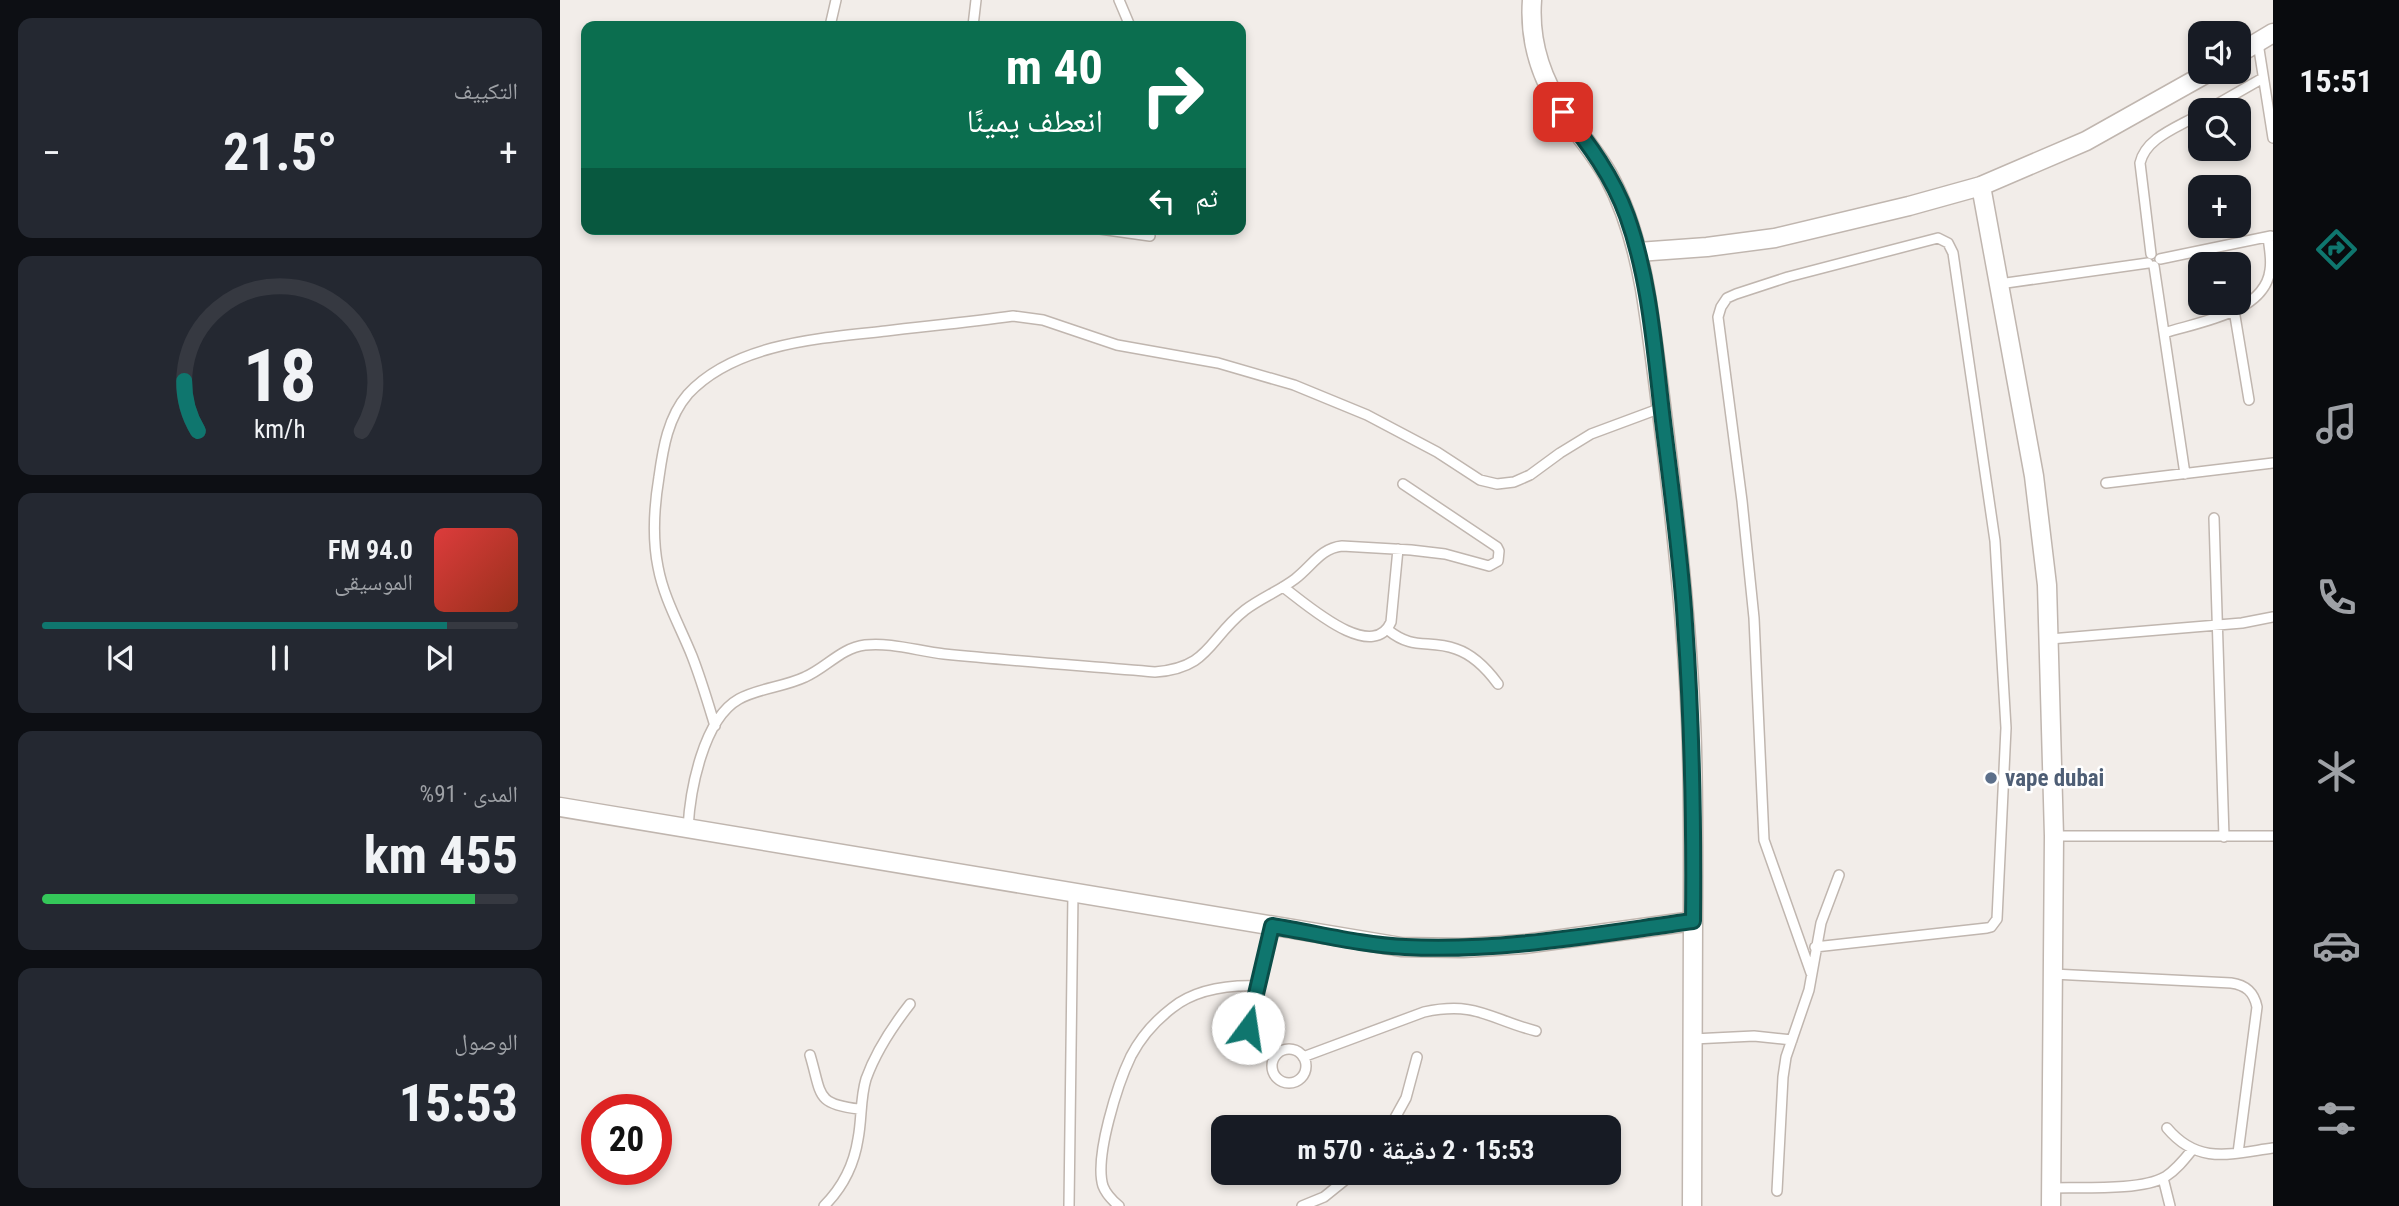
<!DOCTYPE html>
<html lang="ar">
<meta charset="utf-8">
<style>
body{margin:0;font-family:"Roboto Condensed","Noto Naskh Arabic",sans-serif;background:#242831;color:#f1f3f6;direction:rtl;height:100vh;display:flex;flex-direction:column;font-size:26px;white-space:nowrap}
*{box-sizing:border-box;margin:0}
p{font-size:23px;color:#9ea1a6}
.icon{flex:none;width:38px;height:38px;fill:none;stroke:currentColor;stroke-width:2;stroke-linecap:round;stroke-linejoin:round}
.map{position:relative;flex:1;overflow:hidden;direction:ltr}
.details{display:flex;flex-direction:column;gap:18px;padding:18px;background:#0d0f14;width:560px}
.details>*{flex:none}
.top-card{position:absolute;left:21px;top:21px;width:665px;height:214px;border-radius:14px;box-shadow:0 4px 10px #0003;direction:rtl;background:#0b6e4f;color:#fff;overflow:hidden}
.buttons{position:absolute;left:1628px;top:21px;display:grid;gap:14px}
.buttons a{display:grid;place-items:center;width:63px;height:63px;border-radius:14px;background:#171b24;box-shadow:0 4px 10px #0003;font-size:35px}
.speed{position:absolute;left:21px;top:1094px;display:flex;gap:14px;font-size:35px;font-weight:700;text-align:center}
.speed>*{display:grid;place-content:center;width:91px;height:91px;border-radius:50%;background:#171b24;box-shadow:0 4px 10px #0003;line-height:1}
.speed .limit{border:10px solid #d22;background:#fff;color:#111}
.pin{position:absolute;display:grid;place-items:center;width:60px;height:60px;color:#fff;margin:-30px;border-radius:14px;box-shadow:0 4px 10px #0006}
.me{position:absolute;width:77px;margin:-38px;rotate:14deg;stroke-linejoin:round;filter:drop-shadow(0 0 5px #0008)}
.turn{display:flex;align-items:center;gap:24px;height:147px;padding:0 28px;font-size:32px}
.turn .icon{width:91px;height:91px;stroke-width:2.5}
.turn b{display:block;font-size:49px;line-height:60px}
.then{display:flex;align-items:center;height:66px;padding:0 28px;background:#0003;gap:14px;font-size:26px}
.big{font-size:52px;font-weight:700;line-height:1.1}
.details .widget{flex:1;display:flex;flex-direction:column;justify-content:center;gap:10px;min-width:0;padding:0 24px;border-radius:14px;background:#242831}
.details .dial{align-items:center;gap:0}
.dial svg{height:182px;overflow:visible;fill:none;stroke:#363941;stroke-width:7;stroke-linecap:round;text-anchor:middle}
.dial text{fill:#f1f3f6;stroke:none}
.song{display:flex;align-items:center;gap:21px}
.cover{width:84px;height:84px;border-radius:10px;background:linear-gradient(135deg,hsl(0 70% 55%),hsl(10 70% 35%))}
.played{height:7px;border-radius:4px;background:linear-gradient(90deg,#0f766e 85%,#363941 85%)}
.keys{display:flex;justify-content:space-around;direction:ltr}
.heat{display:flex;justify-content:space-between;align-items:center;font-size:38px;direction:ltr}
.charge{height:10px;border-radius:5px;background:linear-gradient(90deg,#34c759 91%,#363941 0)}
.trip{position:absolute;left:651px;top:1115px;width:410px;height:70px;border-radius:14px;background:#171b24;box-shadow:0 4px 10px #0003;font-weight:700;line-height:70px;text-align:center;direction:rtl}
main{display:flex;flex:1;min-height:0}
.tabs{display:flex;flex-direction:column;width:126px;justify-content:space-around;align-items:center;background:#090b0e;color:#9ea1a6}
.tabs .icon{width:49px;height:49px}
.tabs .active{color:#0f766e}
.tabs b{font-size:32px;color:#f1f3f6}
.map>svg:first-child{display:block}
</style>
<main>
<nav class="tabs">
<b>15:51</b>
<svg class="icon active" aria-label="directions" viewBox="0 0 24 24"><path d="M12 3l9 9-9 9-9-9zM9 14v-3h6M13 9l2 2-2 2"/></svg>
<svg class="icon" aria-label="music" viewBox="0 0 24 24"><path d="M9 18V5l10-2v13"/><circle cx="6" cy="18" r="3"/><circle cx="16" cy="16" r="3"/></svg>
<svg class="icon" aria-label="phone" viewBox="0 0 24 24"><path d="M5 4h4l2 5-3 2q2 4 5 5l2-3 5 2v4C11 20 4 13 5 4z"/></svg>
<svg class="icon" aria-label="climate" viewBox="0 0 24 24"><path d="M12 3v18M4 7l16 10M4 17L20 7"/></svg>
<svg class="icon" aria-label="car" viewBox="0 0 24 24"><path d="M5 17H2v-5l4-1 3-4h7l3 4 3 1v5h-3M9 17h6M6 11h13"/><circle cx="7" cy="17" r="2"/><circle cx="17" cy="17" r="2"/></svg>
<svg class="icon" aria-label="filters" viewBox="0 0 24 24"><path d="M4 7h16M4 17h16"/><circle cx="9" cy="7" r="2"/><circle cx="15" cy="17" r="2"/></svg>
</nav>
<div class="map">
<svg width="1713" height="1206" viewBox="0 0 1713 1206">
<rect width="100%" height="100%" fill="#f2ede9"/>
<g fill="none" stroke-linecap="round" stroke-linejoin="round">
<defs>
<path id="lane" d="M559,0L570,26
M270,26L276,0
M413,26L416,0
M1698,43L1713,138
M1647,110L1703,78
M540,229L590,236
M1591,254L1580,163C1586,137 1619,127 1640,114
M1600,259L1711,236
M1594,266L1625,474
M1439,284L1588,263
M1674,310L1689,400
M1604,333C1638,322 1705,313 1710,270C1712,259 1709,247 1708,237
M1546,483L1713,463
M1654,518L1664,837
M723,587C745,603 812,664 831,622L838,549
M828,630C854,651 868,639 896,649C914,655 927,669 938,684
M1490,639L1682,623L1713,617
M155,726C148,703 141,679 132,656C120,626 104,599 98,567C92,537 94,507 99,477C103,448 108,417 128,394C175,343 262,338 326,331C368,326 411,322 453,316L483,320L557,345L658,363L734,385L807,415L877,452L920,480L937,484L954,482L970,475L1000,453L1031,434L1101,408
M128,828C130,791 143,719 179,699C199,688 224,687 245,677C266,668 281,648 305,645C330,642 358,651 384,654C454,661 525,666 595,672C650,668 648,639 685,610C701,598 719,591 735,579C752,566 761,548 782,546L851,550L885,554L929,566L938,561L939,551L937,547L843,484
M1494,836H1713
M712,926L687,1032L690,1041L704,1048L714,1058
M1251,973L1204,840L1194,618L1182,501L1158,317L1161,307L1167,298L1176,294L1228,277L1378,238L1388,243L1393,253L1435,541L1446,728L1437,919L1431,927L1427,928L1255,947
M1493,974L1671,983C1686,985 1694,992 1697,1007L1678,1153
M1133,1039L1194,1036L1232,1040
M712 1066a17 17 0 1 1 34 0a17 17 0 1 1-34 0Z
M250,1055C262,1095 255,1104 299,1109
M743,1057L864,1012C917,1001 929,1019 976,1031
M830,1127L846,1098L857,1057
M1607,1128C1638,1165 1670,1154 1713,1148
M1603,1178L1610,1206
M1491,1188C1520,1187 1581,1191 1605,1177C1616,1170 1624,1160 1632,1150
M1217,1191L1223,1077L1226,1057L1249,990L1261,923L1279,875
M264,1206C282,1188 294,1165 298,1139C302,1119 300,1099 306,1079C316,1051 332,1027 350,1004
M509,1206L513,893
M559,1206C553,1201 546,1194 543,1186C534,1157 558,1083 571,1056C581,1037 595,1021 612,1008C636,989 669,985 698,986
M742,1206L764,1197L795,1172"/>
<path id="street" d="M972,0C969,40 981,78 1003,111C1018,134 1036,153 1049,177C1068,212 1078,250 1085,289C1093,338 1099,388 1105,437C1117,532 1127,626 1131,721C1134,788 1133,854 1133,920C1132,1015 1133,1111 1132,1206
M1678,54L1713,33
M1421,186L1474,476L1487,585L1494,836L1491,1206
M1078,252L1147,247L1215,238L1349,206L1421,186L1526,141L1649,72
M0,807L841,947L903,948L964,944L1133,921"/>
</defs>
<use href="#lane" stroke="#c0b6af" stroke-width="12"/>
<use href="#street" stroke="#c0b6af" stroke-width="21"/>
<use href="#lane" stroke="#fff" stroke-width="9"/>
<use href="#street" stroke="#fff" stroke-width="18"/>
</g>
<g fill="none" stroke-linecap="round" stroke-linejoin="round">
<defs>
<path id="route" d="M688,1028L712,926C756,933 801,945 845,947C941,952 1037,934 1133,921C1134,822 1132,723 1125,624C1121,559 1112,494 1104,429C1095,358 1091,283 1067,216C1053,177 1029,144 1003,112"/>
</defs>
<use href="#route" stroke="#0a4d48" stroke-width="18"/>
<use href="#route" stroke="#0f766e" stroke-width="12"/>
</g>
<circle fill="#5c6f8a" stroke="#fff" stroke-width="2.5" cx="1431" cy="778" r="7"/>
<g text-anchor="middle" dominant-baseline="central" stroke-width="5" stroke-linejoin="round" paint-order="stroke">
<g font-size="23" font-weight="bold" fill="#4e5e75" stroke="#fff" text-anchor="start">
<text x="1445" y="778">vape dubai</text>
</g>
</g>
</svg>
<div class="buttons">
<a><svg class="icon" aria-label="sound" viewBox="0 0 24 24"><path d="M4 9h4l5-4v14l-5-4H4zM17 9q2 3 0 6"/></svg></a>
<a><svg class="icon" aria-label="search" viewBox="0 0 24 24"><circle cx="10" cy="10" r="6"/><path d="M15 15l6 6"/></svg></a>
<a>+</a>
<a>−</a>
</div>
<div class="speed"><div class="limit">20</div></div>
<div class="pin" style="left:1003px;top:112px;background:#d93025"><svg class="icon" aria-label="arrive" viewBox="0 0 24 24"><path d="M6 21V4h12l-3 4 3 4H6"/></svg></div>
<svg class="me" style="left:688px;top:1028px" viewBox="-20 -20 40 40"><circle r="19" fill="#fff"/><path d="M0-13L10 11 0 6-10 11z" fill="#0f766e"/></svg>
<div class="trip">15:53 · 2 دقيقة · 570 m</div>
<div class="top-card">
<div class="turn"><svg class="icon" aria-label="right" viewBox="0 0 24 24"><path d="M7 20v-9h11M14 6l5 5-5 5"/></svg><div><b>40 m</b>انعطف يمينًا</div></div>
<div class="then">ثم<svg class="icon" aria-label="left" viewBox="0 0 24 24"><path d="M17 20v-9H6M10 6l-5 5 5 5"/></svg></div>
</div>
</div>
<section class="details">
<div class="widget"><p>التكييف</p>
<div class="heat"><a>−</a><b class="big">21.5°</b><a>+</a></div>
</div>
<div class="widget dial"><svg viewBox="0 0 100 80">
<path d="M14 69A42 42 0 1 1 86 69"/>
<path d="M14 69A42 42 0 0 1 8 47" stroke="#0f766e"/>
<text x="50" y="56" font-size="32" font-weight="700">18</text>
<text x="50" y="72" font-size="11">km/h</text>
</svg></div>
<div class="widget">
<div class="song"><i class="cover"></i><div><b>94.0 FM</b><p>الموسيقى</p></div></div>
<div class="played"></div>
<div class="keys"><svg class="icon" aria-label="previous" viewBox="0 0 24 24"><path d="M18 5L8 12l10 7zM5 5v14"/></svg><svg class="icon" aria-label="pause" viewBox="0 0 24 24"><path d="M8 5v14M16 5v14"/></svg><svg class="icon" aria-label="next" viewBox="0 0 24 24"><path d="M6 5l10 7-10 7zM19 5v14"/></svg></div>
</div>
<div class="widget"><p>المدى · 91%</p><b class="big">455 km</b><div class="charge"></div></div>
<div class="widget"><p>الوصول</p><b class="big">15:53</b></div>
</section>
</main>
